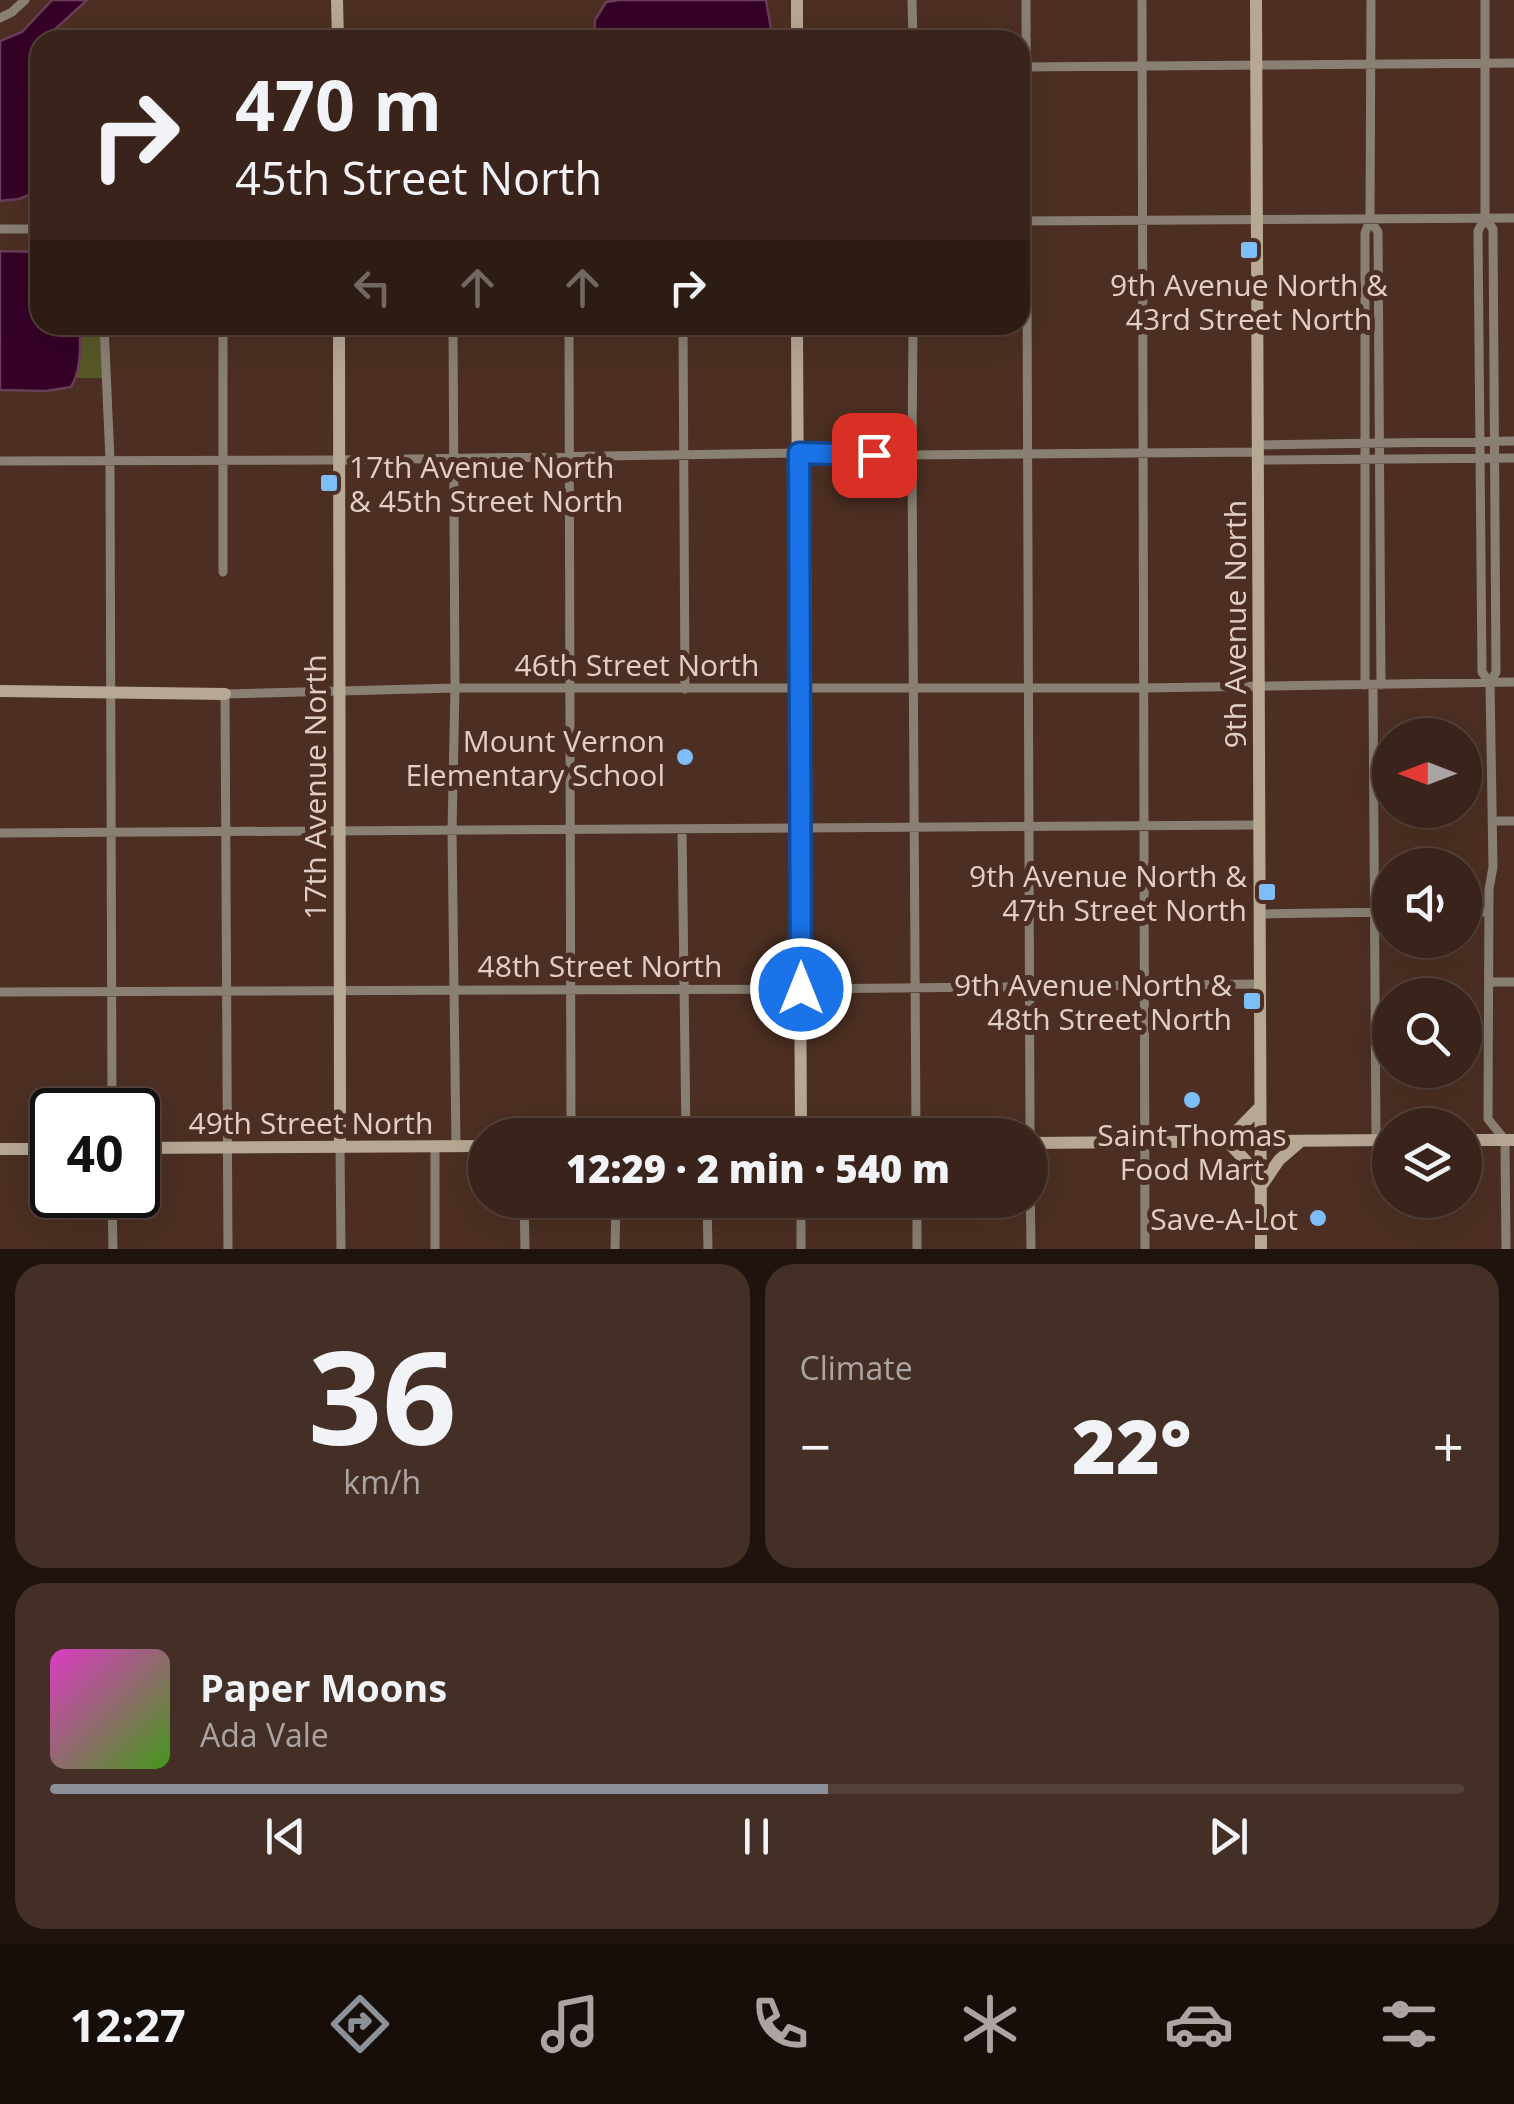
<!DOCTYPE html>
<meta charset="utf-8">
<style>
body{margin:0;font-family:"Open Sans",sans-serif;background:#442f27;color:#f1f3f6;height:100vh;display:flex;flex-direction:column;font-size:38px;white-space:nowrap}
*{box-sizing:border-box;margin:0}
p{font-size:32px;color:#aba4a2}
.icon{flex:none;width:55px;height:55px;fill:none;stroke:currentColor;stroke-width:2;stroke-linecap:round;stroke-linejoin:round}
.map{position:relative;height:1249px;overflow:hidden}
.side{display:flex;flex-direction:column;gap:15px;padding:15px;background:#1f130e;flex:1}
.side>*{flex:none}
.guide{position:absolute;left:30px;top:30px;width:1000px;height:305px;border-radius:30px;box-shadow:0 10px 40px #0002,0 0 0 2px #534039;background:#39231a;color:#f1f3f6;overflow:hidden}
.needle{width:65px;rotate:270deg}
.fabs{position:absolute;left:1372px;top:718px;display:grid;gap:20px}
.fabs a{display:grid;place-items:center;width:110px;height:110px;border-radius:50%;background:#39231a;box-shadow:0 10px 40px #0002,0 0 0 2px #534039;font-size:50px}
.speed{position:absolute;left:30px;top:1088px;display:flex;gap:20px;font-size:50px;font-weight:700;text-align:center}
.speed>*{display:grid;place-content:center;width:130px;height:130px;border-radius:50%;background:#39231a;box-shadow:0 10px 40px #0002,0 0 0 2px #534039;line-height:1}
.speed .limit{border:5px solid #111;border-radius:15px;background:#fff;color:#111}
.pin{position:absolute;display:grid;place-items:center;width:85px;height:85px;color:#fff;margin:-42px;border-radius:20px;box-shadow:0 5px 15px #0006}
.me{position:absolute;width:110px;margin:-55px;rotate:0deg;stroke-linejoin:round;filter:drop-shadow(0 0 8px #0008)}
.turn{display:flex;align-items:center;gap:35px;height:210px;padding:0 40px;font-size:45px}
.turn .icon{width:130px;height:130px;stroke-width:2.5}
.turn b{display:block;font-size:70px;line-height:85px}
.lanes{display:flex;align-items:center;height:95px;padding:0 40px;background:#0003;justify-content:center;gap:50px;direction:ltr}
.lanes .off{opacity:.35}
.big{font-size:75px;font-weight:800;line-height:1.1}
.side .widget{flex:1;display:flex;flex-direction:column;justify-content:center;gap:15px;min-width:0;padding:0 35px;border-radius:30px;background:#442f27}
.side .dial{align-items:center;gap:0}
.dial b{font-size:130px;line-height:1}
.song{display:flex;align-items:center;gap:30px}
.cover{width:120px;height:120px;border-radius:15px;background:linear-gradient(135deg,hsl(310 70% 55%),hsl(100 70% 35%))}
.played{height:10px;border-radius:5px;background:linear-gradient(90deg,#8c9099 55%,#534039 55%)}
.keys{display:flex;justify-content:space-around;direction:ltr}
.heat{display:flex;justify-content:space-between;align-items:center;font-size:55px;direction:ltr}
.side .tiles{flex:1;display:grid;gap:15px;grid-template-columns:1fr 1fr}
.widget:last-child{grid-column:span 2}
.trip{position:absolute;left:468px;top:1118px;width:580px;height:100px;border-radius:50px;background:#39231a;box-shadow:0 10px 40px #0002,0 0 0 2px #534039;font-weight:800;line-height:100px;text-align:center}
.dock{display:flex;height:160px;justify-content:space-around;align-items:center;background:#170e0a;color:#aba4a2}
.dock .icon{width:70px;height:70px}
.dock .current{color:#8c9099}
.dock b{font-size:45px;color:#f1f3f6}
.map>svg:first-child{display:block}
</style>
<div class="map">
<svg width="1514" height="1249" viewBox="0 0 1514 1249">
<rect width="100%" height="100%" fill="#4c2f22"/>
<path fill="#595828" d="M80,325H99L103,378H76L80,358Z"/>
<path fill="#360027" stroke="#693e57" stroke-width="2.5" d="M52,0H87L52,32L48,40H40V55L32,71L34,182L31,194L19,199L0,201V41L22,32Z
M620,0H766L773,40H594L595,20L606,2Z
M0,251L40,252V325H80C80,345 82,369 71,387L46,391L0,390Z"/>
<g fill="none" stroke-linecap="round" stroke-linejoin="round">
<path stroke="#898073" stroke-width="9" d="M912,0L913,40
M1026,0L1030,1135
M1142,0L1145,1249
M1485,0V218L1478,231L1482,672L1490,683
M0,18L12,12L25,0
M1020,67L1514,63
M1485,218L1493,229L1496,672L1490,683L1493,867L1489,889L1488,1119L1505,1140L1506,1249
M1370,220L1378,232L1381,685
M1020,221L1514,218
M0,229H40
M104,325L110,460L112,1110
M453,325L455,688L452,831L456,1146
M569,325L571,1135
M683,325L685,689
M913,325L912,455L916,1135
M1259,445L1514,441
M1259,460L1514,458
M0,461L340,460L799,453L912,455L1259,452
M223,572V325
M1365,685V233L1370,220L1371,0
M1373,685L1376,1140
M1492,821H1514
M682,829L686,1135
M0,833L1259,825
M1465,912H1489
M1260,914L1390,912
M1489,982H1514
M0,992L801,989L1260,984
M340,1147L341,1249
M1030,1176L1031,1249
M112,1195L113,1249
M524,1200L525,1249
M707,1200L708,1249
M801,1200V1249
M917,1200V1249
M228,1249L225,694L455,688H1144L1514,682
M435,1249V1146
M615,1249L616,1200"/>
<path stroke="#b7a894" stroke-width="12" d="M337,0L338,40
M1256,0L1261,1249
M797,40V0
M339,325L340,1147
M797,325L801,1135
M0,691L225,694
M1465,1140H1514
M1227,1141L1246,1161L1260,1185
M1227,1141L1260,1107
M1030,1143L1390,1140
M138,1148L485,1146
M0,1149H52
M1262,1185L1279,1160L1301,1141"/>
</g>
<g fill="none" stroke-linecap="round" stroke-linejoin="round">
<defs>
<path id="route" d="M801,989L799,453L874,455"/>
</defs>
<use href="#route" stroke="#114b97" stroke-width="25"/>
<use href="#route" stroke="#1a73e8" stroke-width="18"/>
</g>
<g fill="#7dbef9" stroke="#4c2f22" stroke-width="4">
<rect x="1239" y="240" width="20" height="20" rx="5"/>
<rect x="319" y="473" width="20" height="20" rx="5"/>
<circle cx="685" cy="757" r="10"/>
<rect x="1257" y="882" width="20" height="20" rx="5"/>
<rect x="1242" y="991" width="20" height="20" rx="5"/>
<circle cx="1192" cy="1100" r="10"/>
<circle cx="1318" cy="1218" r="10"/>
</g>
<g text-anchor="middle" dominant-baseline="central" stroke-width="10" stroke-linejoin="round" paint-order="stroke">
<g font-size="30" fill="#e1cec6" stroke="#4c2f22" text-anchor="end">
<text x="1249" y="284" text-anchor="middle">9th Avenue North &amp;<tspan x="1249" dy="34">43rd Street North</tspan></text>
<text x="349" y="466" text-anchor="start">17th Avenue North<tspan x="349" dy="34">&amp; 45th Street North</tspan></text>
<text x="665" y="740">Mount Vernon<tspan x="665" dy="34">Elementary School</tspan></text>
<text x="1247" y="875">9th Avenue North &amp;<tspan x="1247" dy="34">47th Street North</tspan></text>
<text x="1232" y="984">9th Avenue North &amp;<tspan x="1232" dy="34">48th Street North</tspan></text>
<text x="1192" y="1134" text-anchor="middle">Saint Thomas<tspan x="1192" dy="34">Food Mart</tspan></text>
<text x="1298" y="1218">Save-A-Lot</text>
</g>
<g font-size="30" fill="#e1cec6" stroke="#4c2f22">
<text transform="translate(1234 624) rotate(-90)">9th Avenue North</text>
<text x="637" y="664">46th Street North</text>
<text transform="translate(314 787) rotate(-90)">17th Avenue North</text>
<text x="600" y="965">48th Street North</text>
<text x="311" y="1122">49th Street North</text>
</g>
</g>
</svg>
<div class="fabs">
<a><svg class="needle" viewBox="-14 -14 28 28"><path d="M0-13l5 13h-10z" fill="#e53935"/><path d="M0 13l5-13h-10z" fill="#aba4a2"/></svg></a>
<a><svg class="icon" aria-label="sound" viewBox="0 0 24 24"><path d="M4 9h4l5-4v14l-5-4H4zM17 9q2 3 0 6"/></svg></a>
<a><svg class="icon" aria-label="search" viewBox="0 0 24 24"><circle cx="10" cy="10" r="6"/><path d="M15 15l6 6"/></svg></a>
<a><svg class="icon" aria-label="layers" viewBox="0 0 24 24"><path d="M12 4l9 5-9 5-9-5zM3 14l9 5 9-5"/></svg></a>
</div>
<div class="speed"><div class="limit">40</div></div>
<div class="pin" style="left:874px;top:455px;background:#d93025"><svg class="icon" aria-label="arrive" viewBox="0 0 24 24"><path d="M6 21V4h12l-3 4 3 4H6"/></svg></div>
<svg class="me" style="left:801px;top:989px" viewBox="-20 -20 40 40"><circle r="17" fill="#1a73e8" stroke="#fff" stroke-width="3"/><path d="M0-11L8 9 0 5-8 9z" fill="#fff"/></svg>
<div class="trip">12:29 · 2 min · 540 m</div>
<div class="guide">
<div class="turn"><svg class="icon" aria-label="right" viewBox="0 0 24 24"><path d="M7 20v-9h11M14 6l5 5-5 5"/></svg><div><b>470 m</b>45th Street North</div></div>
<div class="lanes"><svg class="icon off" aria-label="left" viewBox="0 0 24 24"><path d="M17 20v-9H6M10 6l-5 5 5 5"/></svg><svg class="icon off" aria-label="ahead" viewBox="0 0 24 24"><path d="M12 20V5M6 11l6-6 6 6"/></svg><svg class="icon off" aria-label="ahead" viewBox="0 0 24 24"><path d="M12 20V5M6 11l6-6 6 6"/></svg><svg class="icon" aria-label="right" viewBox="0 0 24 24"><path d="M7 20v-9h11M14 6l5 5-5 5"/></svg></div>
</div>
</div>
<section class="side">
<div class="tiles">
<div class="widget dial"><b>36</b><p>km/h</p></div>
<div class="widget"><p>Climate</p>
<div class="heat"><a>−</a><b class="big">22°</b><a>+</a></div>
</div>
<div class="widget">
<div class="song"><i class="cover"></i><div><b>Paper Moons</b><p>Ada Vale</p></div></div>
<div class="played"></div>
<div class="keys"><svg class="icon" aria-label="previous" viewBox="0 0 24 24"><path d="M18 5L8 12l10 7zM5 5v14"/></svg><svg class="icon" aria-label="pause" viewBox="0 0 24 24"><path d="M8 5v14M16 5v14"/></svg><svg class="icon" aria-label="next" viewBox="0 0 24 24"><path d="M6 5l10 7-10 7zM19 5v14"/></svg></div>
</div>
</div>
</section>
<nav class="dock">
<b>12:27</b>
<svg class="icon current" aria-label="directions" viewBox="0 0 24 24"><path d="M12 3l9 9-9 9-9-9zM9 14v-3h6M13 9l2 2-2 2"/></svg>
<svg class="icon" aria-label="music" viewBox="0 0 24 24"><path d="M9 18V5l10-2v13"/><circle cx="6" cy="18" r="3"/><circle cx="16" cy="16" r="3"/></svg>
<svg class="icon" aria-label="phone" viewBox="0 0 24 24"><path d="M5 4h4l2 5-3 2q2 4 5 5l2-3 5 2v4C11 20 4 13 5 4z"/></svg>
<svg class="icon" aria-label="climate" viewBox="0 0 24 24"><path d="M12 3v18M4 7l16 10M4 17L20 7"/></svg>
<svg class="icon" aria-label="car" viewBox="0 0 24 24"><path d="M5 17H2v-5l4-1 3-4h7l3 4 3 1v5h-3M9 17h6M6 11h13"/><circle cx="7" cy="17" r="2"/><circle cx="17" cy="17" r="2"/></svg>
<svg class="icon" aria-label="filters" viewBox="0 0 24 24"><path d="M4 7h16M4 17h16"/><circle cx="9" cy="7" r="2"/><circle cx="15" cy="17" r="2"/></svg>
</nav>
